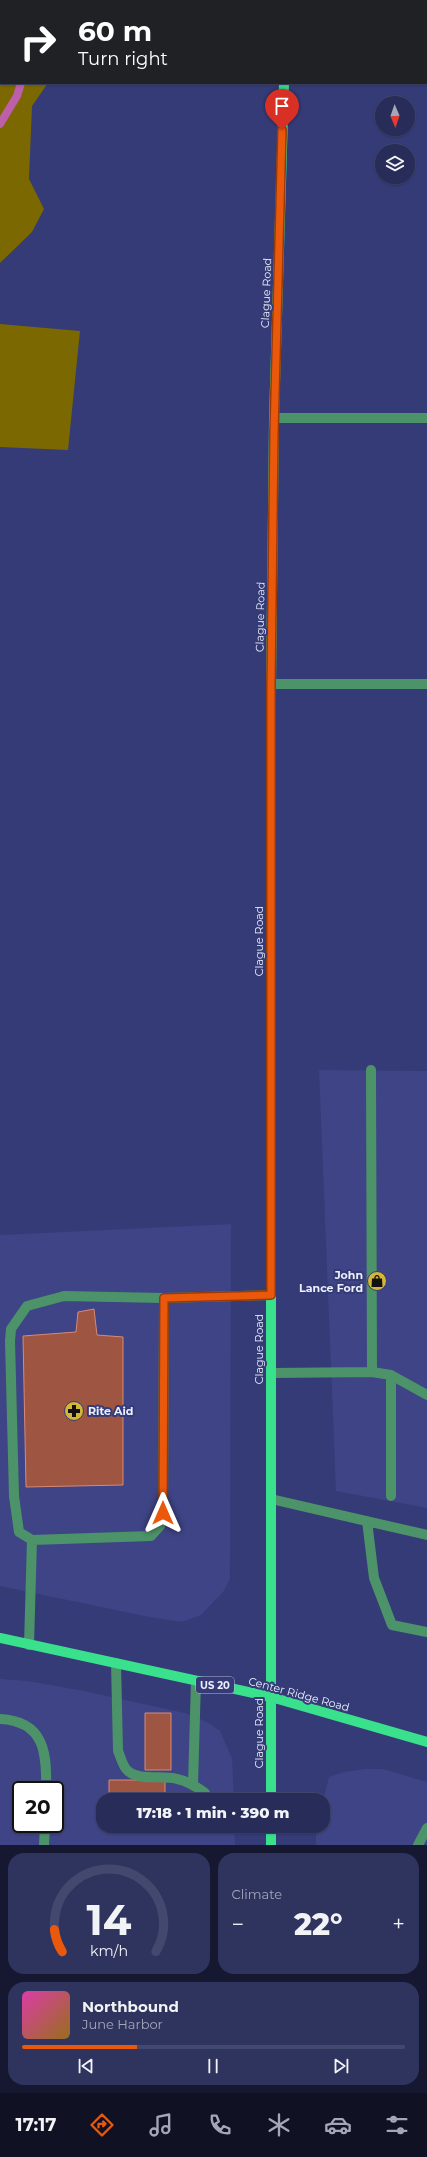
<!DOCTYPE html>
<meta charset="utf-8">
<style>
body{margin:0;font-family:Montserrat,sans-serif;background:#2f345e;color:#f1f3f6;height:100vh;display:flex;flex-direction:column;font-size:15px;white-space:nowrap}
*{box-sizing:border-box;margin:0}
p{font-size:13px;color:#a4a7ba}
.icon{flex:none;width:22px;height:22px;fill:none;stroke:currentColor;stroke-width:2;stroke-linecap:round;stroke-linejoin:round}
.map{position:relative;height:1845px;overflow:hidden}
.sheet{display:flex;flex-direction:column;gap:8px;padding:8px;background:#151830;flex:1}
.sheet>*{flex:none}
.banner{position:absolute;left:0px;top:0px;width:427px;height:84px;box-shadow:0 1px 3px #0004,0 0 0 1px #43486e;background:#202124;color:#fff;overflow:hidden}
.needle{width:26px;rotate:178deg}
.tools{position:absolute;left:375px;top:96px;display:grid;gap:8px}
.tools a{display:grid;place-items:center;width:40px;height:40px;border-radius:50%;background:#272c58;box-shadow:0 1px 3px #0004,0 0 0 1px #43486e;font-size:20px}
.speed{position:absolute;left:12px;top:1781px;display:flex;gap:8px;font-size:20px;font-weight:700;text-align:center}
.speed>*{display:grid;place-content:center;width:52px;height:52px;border-radius:50%;background:#272c58;box-shadow:0 1px 3px #0004,0 0 0 1px #43486e;line-height:1}
.speed .limit{border:2px solid #111;border-radius:6px;background:#fff;color:#111}
.pin{position:absolute;display:grid;place-items:center;width:34px;height:34px;color:#fff;margin:-41px -17px;border-radius:50% 50% 50% 0;rotate:-45deg;box-shadow:0 0 4px #0007}
.pin .icon{rotate:45deg}
.me{position:absolute;width:44px;margin:-22px;rotate:0deg;stroke-linejoin:round;filter:drop-shadow(0 0 3px #0008)}
.turn{display:flex;align-items:center;gap:14px;height:84px;padding:0 12px;font-size:18px}
.turn .icon{width:52px;height:52px;stroke-width:2.5}
.turn b{display:block;font-size:28px;line-height:34px}
.big{font-size:30px;font-weight:800;line-height:1.1}
.sheet .widget{flex:1;display:flex;flex-direction:column;justify-content:center;gap:6px;min-width:0;padding:0 14px;border-radius:16px;background:#2f345e}
.sheet .dial{align-items:center;gap:0}
.dial svg{height:104px;overflow:visible;fill:none;stroke:#43486e;stroke-width:7;stroke-linecap:round;text-anchor:middle}
.dial text{fill:#f1f3f6;stroke:none}
.song{display:flex;align-items:center;gap:12px}
.cover{width:48px;height:48px;border-radius:6px;background:linear-gradient(135deg,hsl(320 70% 55%),hsl(40 70% 35%))}
.played{height:4px;border-radius:2px;background:linear-gradient(90deg,#ea580c 30%,#43486e 30%)}
.keys{display:flex;justify-content:space-around;direction:ltr}
.heat{display:flex;justify-content:space-between;align-items:center;font-size:22px;direction:ltr}
.sheet .tiles{flex:1;display:grid;gap:8px;grid-template-columns:1fr 1fr}
.widget:last-child{grid-column:span 2}
.trip{position:absolute;left:96px;top:1793px;width:234px;height:40px;border-radius:16px;background:#272c58;box-shadow:0 1px 3px #0004,0 0 0 1px #43486e;font-weight:800;line-height:40px;text-align:center}
.tab-bar{display:flex;height:64px;justify-content:space-around;align-items:center;background:#101223;color:#a4a7ba}
.tab-bar .icon{width:28px;height:28px}
.tab-bar .current{color:#ea580c}
.tab-bar b{font-size:18px;color:#f1f3f6}
.map>svg:first-child{display:block}
</style>
<div class="map">
<svg width="427" height="1845" viewBox="0 0 427 1845">
<rect width="100%" height="100%" fill="#343b76"/>
<path fill="#3e4485" fill-rule="evenodd" d="M319,1070L427,1071V1508L336,1491Z
M231,1224L230,1579L223,1592L201,1615L182,1622L149,1617L0,1586V1235Z
M0,1679L28,1681L84,1691L185,1713L207,1722L220,1731L232,1758L234,1800H103V1826H234L235,1845H0ZM21,1790H55V1824H21Z
M364,1769H383L427,1782V1845H316V1826H323V1801L329,1777L344,1772Z"/>
<path fill="#7b6800" d="M0,0H101L1,1V83H48L32,106L29,179L44,209L32,232L0,263Z
M0,324L80,331L68,450L0,447Z"/>
<g fill="none" stroke-linecap="round" stroke-linejoin="round">
<path stroke="#bd5fa9" stroke-width="8" d="M50,1L51,0
M0,124L17,96L21,83"/>
</g>
<path fill="#9e5643" stroke="#d78a75" d="M94,1309L97,1335L123,1337V1485L26,1487L23,1336L76,1332L78,1312Z
M145,1713H171V1770H145Z
M109,1780H165V1800H109Z"/>
<g fill="none" stroke-linecap="round" stroke-linejoin="round">
<path stroke="#4d9369" stroke-width="10" d="M426,66H427
M274,418H427
M271,684H427
M371,1070L372,1372
M272,1373L372,1372L391,1375L427,1395
M391,1375V1496
M271,1499L427,1535
M367,1521L374,1578L392,1625L427,1632
M32,1540L19,1532L14,1496L10,1341L11,1329L27,1306L64,1296L164,1298
M29,1645L32,1540L151,1536L160,1526L163,1513L164,1298L271,1295
M116,1663L118,1751C121,1757 122,1766 128,1771C139,1781 163,1775 177,1779C188,1781 197,1787 205,1793L207,1800
M0,1719C45,1721 47,1754 46,1790
M193,1784L196,1681
M226,1826L271,1829
M44,1845L45,1824
M418,1845L427,1828"/>
<path stroke="#39e18d" stroke-width="10" d="M283,0V1
M0,1638L271,1697L427,1742
M271,1800V684L274,418L284,83
M271,1845V1826"/>
</g>
<g fill="none" stroke-linecap="round" stroke-linejoin="round">
<defs>
<path id="route" d="M163,1513L164,1298L271,1295V684L274,433L282,130"/>
</defs>
<use href="#route" stroke="#983908" stroke-width="10"/>
<use href="#route" stroke="#ea580c" stroke-width="7"/>
</g>
<defs>
<symbol id="shop-disc" viewBox="-11 -11 22 22"><circle r="9.5" fill="#d3b635" stroke="#343b76"/><path d="M-5-2.5h2.3a2.7 3.5 0 0 1 5.4 0H5L5.5 6h-11ZM-1.5-2.5h3a1.5 2.3 0 0 0-3 0Z" fill="#111"/></symbol>
<symbol id="pharmacy-disc" viewBox="-11 -11 22 22"><circle r="9.5" fill="#d3b635" stroke="#343b76"/><path d="M-2-6h4v4h4v4h-4v4h-4v-4h-4v-4h4Z" fill="#111"/></symbol>
</defs>
<g fill-rule="evenodd">
<use href="#shop-disc" x="366" y="1270" width="22" height="22"/>
<use href="#pharmacy-disc" x="63" y="1400" width="22" height="22"/>
</g>
<g text-anchor="middle" dominant-baseline="central" stroke-width="4" stroke-linejoin="round" paint-order="stroke">
<rect fill="#343b76" stroke="#b5b9d5" stroke-width="1" x="196" y="1677" width="38" height="16" rx="3"/>
<g font-size="10" font-weight="bold" fill="#eceffe">
<text x="215" y="1685">US 20</text>
</g>
<g font-size="11" fill="#eceffe" stroke="#343b76">
<text transform="translate(266 293) rotate(-88)">Clague Road</text>
<text transform="translate(260 617) rotate(-89)">Clague Road</text>
<text transform="translate(259 941) rotate(-90)">Clague Road</text>
<text transform="translate(259 1349) rotate(-90)">Clague Road</text>
<text transform="translate(299 1694) rotate(15)">Center Ridge Road</text>
<text transform="translate(259 1733) rotate(-90)">Clague Road</text>
</g>
<g font-size="11" font-weight="bold" fill="#eceffe" stroke="#343b76" text-anchor="end">
<text x="363" y="1275">John<tspan x="363" dy="13">Lance Ford</tspan></text>
<text x="88" y="1411" text-anchor="start">Rite Aid</text>
</g>
</g>
</svg>
<div class="tools">
<a><svg class="needle" viewBox="-14 -14 28 28"><path d="M0-13l5 13h-10z" fill="#e53935"/><path d="M0 13l5-13h-10z" fill="#a4a7ba"/></svg></a>
<a><svg class="icon" aria-label="layers" viewBox="0 0 24 24"><path d="M12 4l9 5-9 5-9-5zM3 14l9 5 9-5"/></svg></a>
</div>
<div class="speed"><div class="limit">20</div></div>
<div class="pin" style="left:282px;top:130px;background:#d93025"><svg class="icon" aria-label="arrive" viewBox="0 0 24 24"><path d="M6 21V4h12l-3 4 3 4H6"/></svg></div>
<svg class="me" style="left:163px;top:1513px" viewBox="-20 -20 40 40"><path d="M0-17L14 15 0 8-14 15z" fill="#ea580c" stroke="#fff" stroke-width="4"/></svg>
<div class="trip">17:18 · 1 min · 390 m</div>
<div class="banner">
<div class="turn"><svg class="icon" aria-label="right" viewBox="0 0 24 24"><path d="M7 20v-9h11M14 6l5 5-5 5"/></svg><div><b>60 m</b>Turn right</div></div>
</div>
</div>
<section class="sheet">
<div class="tiles">
<div class="widget dial"><svg viewBox="0 0 100 80">
<path d="M14 69A42 42 0 1 1 86 69"/>
<path d="M14 69A42 42 0 0 1 8 52" stroke="#ea580c"/>
<text x="50" y="56" font-size="32" font-weight="700">14</text>
<text x="50" y="72" font-size="11">km/h</text>
</svg></div>
<div class="widget"><p>Climate</p>
<div class="heat"><a>−</a><b class="big">22°</b><a>+</a></div>
</div>
<div class="widget">
<div class="song"><i class="cover"></i><div><b>Northbound</b><p>June Harbor</p></div></div>
<div class="played"></div>
<div class="keys"><svg class="icon" aria-label="previous" viewBox="0 0 24 24"><path d="M18 5L8 12l10 7zM5 5v14"/></svg><svg class="icon" aria-label="pause" viewBox="0 0 24 24"><path d="M8 5v14M16 5v14"/></svg><svg class="icon" aria-label="next" viewBox="0 0 24 24"><path d="M6 5l10 7-10 7zM19 5v14"/></svg></div>
</div>
</div>
</section>
<nav class="tab-bar">
<b>17:17</b>
<svg class="icon current" aria-label="directions" viewBox="0 0 24 24"><path d="M12 3l9 9-9 9-9-9zM9 14v-3h6M13 9l2 2-2 2"/></svg>
<svg class="icon" aria-label="music" viewBox="0 0 24 24"><path d="M9 18V5l10-2v13"/><circle cx="6" cy="18" r="3"/><circle cx="16" cy="16" r="3"/></svg>
<svg class="icon" aria-label="phone" viewBox="0 0 24 24"><path d="M5 4h4l2 5-3 2q2 4 5 5l2-3 5 2v4C11 20 4 13 5 4z"/></svg>
<svg class="icon" aria-label="climate" viewBox="0 0 24 24"><path d="M12 3v18M4 7l16 10M4 17L20 7"/></svg>
<svg class="icon" aria-label="car" viewBox="0 0 24 24"><path d="M5 17H2v-5l4-1 3-4h7l3 4 3 1v5h-3M9 17h6M6 11h13"/><circle cx="7" cy="17" r="2"/><circle cx="17" cy="17" r="2"/></svg>
<svg class="icon" aria-label="filters" viewBox="0 0 24 24"><path d="M4 7h16M4 17h16"/><circle cx="9" cy="7" r="2"/><circle cx="15" cy="17" r="2"/></svg>
</nav>
